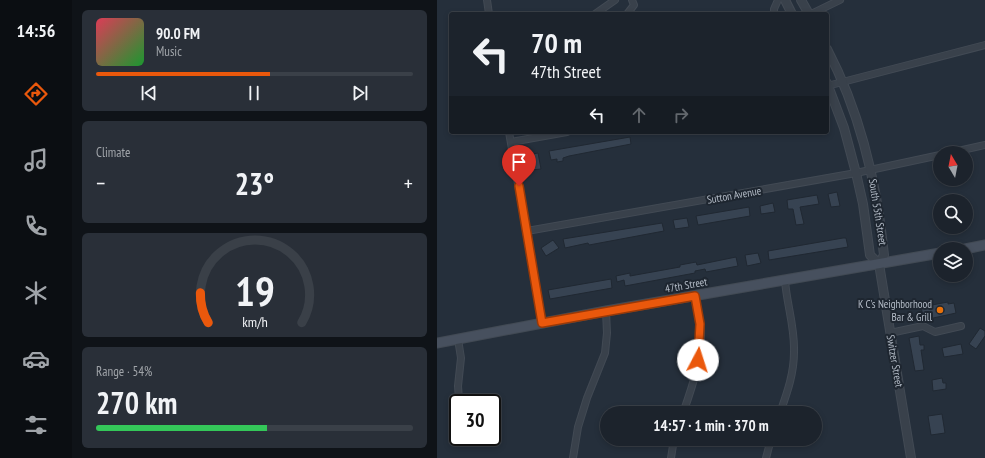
<!DOCTYPE html>
<meta charset="utf-8">
<style>
body{margin:0;font-family:"PT Sans Narrow",sans-serif;background:#292f38;color:#f1f3f6;height:100vh;display:flex;flex-direction:column;font-size:15px;white-space:nowrap}
*{box-sizing:border-box;margin:0}
p{font-size:13px;color:#a0a4a9}
.icon{flex:none;width:22px;height:22px;fill:none;stroke:currentColor;stroke-width:2;stroke-linecap:round;stroke-linejoin:round}
.map{position:relative;flex:1;overflow:hidden}
.details{display:flex;flex-direction:column;gap:10px;padding:10px;background:#0f1318;width:365px}
.details>*{flex:none}
.top-card{position:absolute;left:12px;top:12px;width:380px;height:122px;border-radius:4px;box-shadow:0 2px 6px #0003,0 0 0 1px #3a4048;background:#1c232c;color:#f1f3f6;overflow:hidden}
.needle{width:26px;rotate:350deg}
.buttons{position:absolute;left:496px;top:146px;display:grid;gap:8px}
.buttons a{display:grid;place-items:center;width:40px;height:40px;border-radius:50%;background:#1c232c;box-shadow:0 2px 6px #0003,0 0 0 1px #3a4048;font-size:20px}
.speed{position:absolute;left:12px;top:394px;display:flex;gap:8px;font-size:20px;font-weight:700;text-align:center}
.speed>*{display:grid;place-content:center;width:52px;height:52px;border-radius:50%;background:#1c232c;box-shadow:0 2px 6px #0003,0 0 0 1px #3a4048;line-height:1}
.speed .limit{border:2px solid #111;border-radius:6px;background:#fff;color:#111}
.pin{position:absolute;display:grid;place-items:center;width:34px;height:34px;color:#fff;margin:-41px -17px;border-radius:50% 50% 50% 0;rotate:-45deg;box-shadow:0 0 4px #0007}
.pin .icon{rotate:45deg}
.me{position:absolute;width:44px;margin:-22px;rotate:5deg;stroke-linejoin:round;filter:drop-shadow(0 0 3px #0008)}
.turn{display:flex;align-items:center;gap:14px;height:84px;padding:0 16px;font-size:18px}
.turn .icon{width:52px;height:52px;stroke-width:2.5}
.turn b{display:block;font-size:28px;line-height:34px}
.lanes{display:flex;align-items:center;height:38px;padding:0 16px;background:#0003;justify-content:center;gap:20px;direction:ltr}
.lanes .off{opacity:.35}
.big{font-size:30px;font-weight:600;line-height:1.1}
.details .tile{flex:1;display:flex;flex-direction:column;justify-content:center;gap:6px;min-width:0;padding:0 14px;border-radius:6px;background:#292f38}
.details .dial{align-items:center;gap:0}
.dial svg{height:104px;overflow:visible;fill:none;stroke:#3a4048;stroke-width:7;stroke-linecap:round;text-anchor:middle}
.dial text{fill:#f1f3f6;stroke:none}
.song{display:flex;align-items:center;gap:12px}
.cover{width:48px;height:48px;border-radius:6px;background:linear-gradient(135deg,hsl(350 70% 55%),hsl(130 70% 35%))}
.played{height:4px;border-radius:2px;background:linear-gradient(90deg,#ea580c 55%,#3a4048 55%)}
.keys{display:flex;justify-content:space-around;direction:ltr}
.heat{display:flex;justify-content:space-between;align-items:center;font-size:22px;direction:ltr}
.charge{height:6px;border-radius:3px;background:linear-gradient(90deg,#34c759 54%,#3a4048 0)}
.trip{position:absolute;left:163px;top:406px;width:222px;height:40px;border-radius:20px;background:#1c232c;box-shadow:0 2px 6px #0003,0 0 0 1px #3a4048;font-weight:600;line-height:40px;text-align:center}
main{display:flex;flex:1;min-height:0}
.menu{display:flex;flex-direction:column;width:72px;justify-content:space-around;align-items:center;background:#0b0e12;color:#a0a4a9}
.menu .icon{width:28px;height:28px}
.menu .current{color:#ea580c}
.menu b{font-size:18px;color:#f1f3f6}
.map>svg:first-child{display:block}
</style>
<main>
<nav class="menu">
<b>14:56</b>
<svg class="icon current" aria-label="directions" viewBox="0 0 24 24"><path d="M12 3l9 9-9 9-9-9zM9 14v-3h6M13 9l2 2-2 2"/></svg>
<svg class="icon" aria-label="music" viewBox="0 0 24 24"><path d="M9 18V5l10-2v13"/><circle cx="6" cy="18" r="3"/><circle cx="16" cy="16" r="3"/></svg>
<svg class="icon" aria-label="phone" viewBox="0 0 24 24"><path d="M5 4h4l2 5-3 2q2 4 5 5l2-3 5 2v4C11 20 4 13 5 4z"/></svg>
<svg class="icon" aria-label="climate" viewBox="0 0 24 24"><path d="M12 3v18M4 7l16 10M4 17L20 7"/></svg>
<svg class="icon" aria-label="car" viewBox="0 0 24 24"><path d="M5 17H2v-5l4-1 3-4h7l3 4 3 1v5h-3M9 17h6M6 11h13"/><circle cx="7" cy="17" r="2"/><circle cx="17" cy="17" r="2"/></svg>
<svg class="icon" aria-label="filters" viewBox="0 0 24 24"><path d="M4 7h16M4 17h16"/><circle cx="9" cy="7" r="2"/><circle cx="15" cy="17" r="2"/></svg>
</nav>
<section class="details">
<div class="tile">
<div class="song"><i class="cover"></i><div><b>90.0 FM</b><p>Music</p></div></div>
<div class="played"></div>
<div class="keys"><svg class="icon" aria-label="previous" viewBox="0 0 24 24"><path d="M18 5L8 12l10 7zM5 5v14"/></svg><svg class="icon" aria-label="pause" viewBox="0 0 24 24"><path d="M8 5v14M16 5v14"/></svg><svg class="icon" aria-label="next" viewBox="0 0 24 24"><path d="M6 5l10 7-10 7zM19 5v14"/></svg></div>
</div>
<div class="tile"><p>Climate</p>
<div class="heat"><a>−</a><b class="big">23°</b><a>+</a></div>
</div>
<div class="tile dial"><svg viewBox="0 0 100 80">
<path d="M14 69A42 42 0 1 1 86 69"/>
<path d="M14 69A42 42 0 0 1 8 46" stroke="#ea580c"/>
<text x="50" y="56" font-size="32" font-weight="700">19</text>
<text x="50" y="72" font-size="11">km/h</text>
</svg></div>
<div class="tile"><p>Range · 54%</p><b class="big">270 km</b><div class="charge"></div></div>
</section>
<div class="map">
<svg width="548" height="458" viewBox="0 0 548 458">
<rect width="100%" height="100%" fill="#252f3b"/>
<path fill="#374352" stroke="#202832" d="M193,137L194,144L132,156L126,158V161L120,162V159L114,160L112,151Z
M101,153L104,169L94,170L91,155Z
M400,192L403,206L394,207L391,194Z
M380,195L382,204L363,207L367,224L359,225L356,209H351L350,200Z
M336,203L338,212L324,214L323,206Z
M312,207L313,216L261,225L259,216Z
M250,218L252,227L238,229L236,220Z
M225,223L227,231L152,245L151,243L128,248L126,239Z
M406,238H409L411,247L332,260L331,251Z
M116,240L122,248L109,256L104,248Z
M321,253L324,263L310,266L308,255Z
M299,257L301,266L269,272L268,269L258,271V273L188,286L187,280L180,282L179,276L193,273V276L243,267V265L259,262L260,265Z
M174,279L175,288L113,299L111,290Z
M511,302V304L517,303L519,313L487,320L484,307Z
M543,328L548,331V336L539,349L532,344Z
M482,336L483,345H487V350H484L487,370L478,371L472,338Z
M524,344L526,354L507,357L505,348Z
M505,378L506,383H509V389L496,391L495,380Z
M505,414L508,433L494,435L491,416Z"/>
<g fill="none" stroke-linecap="round" stroke-linejoin="round">
<defs>
<path id="minor" d="M50,0L52,14
M158,14L178,0
M190,14L197,5L195,0
M337,14V9L341,0
M374,14L403,0
M390,86L548,45
M72,132L105,323
M74,142L130,132
M512,153L548,145
M90,231L419,173L503,155
M453,333L486,326L498,332L524,326
M21,339L24,358L21,386L22,400
M246,413C256,385 267,353 263,323C262,314 259,305 258,296
M343,413C350,393 357,374 357,352C358,328 350,305 348,281
M136,458L141,427L150,398L168,353L170,333L169,311
M234,458L237,439
M329,458L334,439"/>
<path id="tertiary" d="M348,0L355,14
M364,0L372,14
M390,49C423,112 440,184 447,255L442,264
M390,83L407,128L419,173L426,204L433,255L442,264
M442,264L474,458"/>
<path id="secondary" d="M528,249L548,245
M0,343L169,311L503,253"/>
</defs>
<use href="#minor" stroke="#424a54" stroke-width="8"/>
<use href="#tertiary" stroke="#424a54" stroke-width="10"/>
<use href="#secondary" stroke="#424a54" stroke-width="11"/>
<use href="#minor" stroke="#39414b" stroke-width="6"/>
<use href="#tertiary" stroke="#39414b" stroke-width="8"/>
<use href="#secondary" stroke="#47505e" stroke-width="9"/>
</g>
<g fill="none" stroke-linecap="round" stroke-linejoin="round">
<defs>
<path id="route" d="M82,186L105,323L258,296L263,324L261,360"/>
</defs>
<use href="#route" stroke="#983908" stroke-width="10"/>
<use href="#route" stroke="#ea580c" stroke-width="7"/>
</g>
<circle fill="#e8710a" stroke="#1e2630" stroke-width="1.5" cx="503" cy="310" r="4"/>
<g text-anchor="middle" dominant-baseline="central" stroke-width="4" stroke-linejoin="round" paint-order="stroke">
<g font-size="11" fill="#b4bcc7" stroke="#1e2630">
<text transform="translate(297 195) rotate(-10)">Sutton Avenue</text>
<text transform="translate(441 212) rotate(81)">South 55th Street</text>
<text transform="translate(249 285) rotate(-10)">47th Street</text>
<text transform="translate(458 361) rotate(80)">Switzer Street</text>
</g>
<g font-size="11" fill="#b4bcc7" stroke="#1e2630" text-anchor="end">
<text x="495" y="304">K C's Neighborhood<tspan x="495" dy="13">Bar &amp; Grill</tspan></text>
</g>
</g>
</svg>
<div class="buttons">
<a><svg class="needle" viewBox="-14 -14 28 28"><path d="M0-13l5 13h-10z" fill="#e53935"/><path d="M0 13l5-13h-10z" fill="#a0a4a9"/></svg></a>
<a><svg class="icon" aria-label="search" viewBox="0 0 24 24"><circle cx="10" cy="10" r="6"/><path d="M15 15l6 6"/></svg></a>
<a><svg class="icon" aria-label="layers" viewBox="0 0 24 24"><path d="M12 4l9 5-9 5-9-5zM3 14l9 5 9-5"/></svg></a>
</div>
<div class="speed"><div class="limit">30</div></div>
<div class="pin" style="left:82px;top:186px;background:#d93025"><svg class="icon" aria-label="arrive" viewBox="0 0 24 24"><path d="M6 21V4h12l-3 4 3 4H6"/></svg></div>
<svg class="me" style="left:261px;top:360px" viewBox="-20 -20 40 40"><circle r="19" fill="#fff"/><path d="M0-13L10 11 0 6-10 11z" fill="#ea580c"/></svg>
<div class="trip">14:57 · 1 min · 370 m</div>
<div class="top-card">
<div class="turn"><svg class="icon" aria-label="left" viewBox="0 0 24 24"><path d="M17 20v-9H6M10 6l-5 5 5 5"/></svg><div><b>70 m</b>47th Street</div></div>
<div class="lanes"><svg class="icon" aria-label="left" viewBox="0 0 24 24"><path d="M17 20v-9H6M10 6l-5 5 5 5"/></svg><svg class="icon off" aria-label="ahead" viewBox="0 0 24 24"><path d="M12 20V5M6 11l6-6 6 6"/></svg><svg class="icon off" aria-label="right" viewBox="0 0 24 24"><path d="M7 20v-9h11M14 6l5 5-5 5"/></svg></div>
</div>
</div>
</main>
